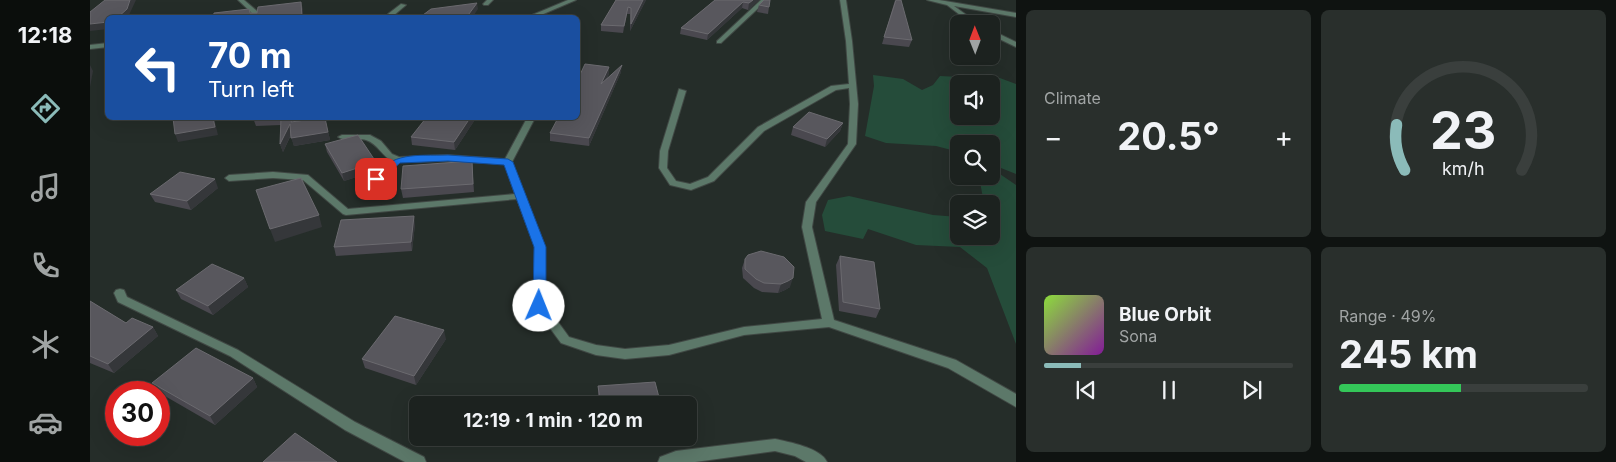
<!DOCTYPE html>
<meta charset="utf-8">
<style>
body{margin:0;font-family:Inter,sans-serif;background:#292f2c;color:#f1f3f6;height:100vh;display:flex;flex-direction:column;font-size:19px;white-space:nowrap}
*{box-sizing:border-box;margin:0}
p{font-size:16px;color:#a0a4a4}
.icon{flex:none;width:28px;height:28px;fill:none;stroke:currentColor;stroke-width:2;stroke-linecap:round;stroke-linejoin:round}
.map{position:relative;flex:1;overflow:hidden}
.sheet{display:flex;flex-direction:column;gap:10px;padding:10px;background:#0f1311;width:600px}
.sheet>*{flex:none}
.guide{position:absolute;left:15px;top:15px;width:475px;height:105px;border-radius:8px;box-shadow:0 5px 20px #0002,0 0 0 1px #3a3f3d;background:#1a4fa0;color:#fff;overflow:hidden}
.needle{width:32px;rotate:359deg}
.buttons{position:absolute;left:860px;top:15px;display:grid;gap:10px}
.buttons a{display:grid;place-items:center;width:50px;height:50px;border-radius:8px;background:#1c221f;box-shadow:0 5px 20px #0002,0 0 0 1px #3a3f3d;font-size:25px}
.speed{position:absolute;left:15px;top:381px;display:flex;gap:10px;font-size:25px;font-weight:700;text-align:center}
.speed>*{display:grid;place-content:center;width:65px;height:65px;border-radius:50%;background:#1c221f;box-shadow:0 5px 20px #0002,0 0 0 1px #3a3f3d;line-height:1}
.speed .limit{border:8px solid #d22;background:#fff;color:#111}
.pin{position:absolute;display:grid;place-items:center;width:42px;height:42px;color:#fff;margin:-21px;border-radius:10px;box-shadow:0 2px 8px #0006}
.me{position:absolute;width:55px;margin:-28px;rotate:1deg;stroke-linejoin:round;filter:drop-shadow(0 0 4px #0008)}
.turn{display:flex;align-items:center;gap:18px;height:105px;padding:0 20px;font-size:22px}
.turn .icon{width:65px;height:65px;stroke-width:2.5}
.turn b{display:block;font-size:35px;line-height:42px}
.big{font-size:38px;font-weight:700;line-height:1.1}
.sheet .widget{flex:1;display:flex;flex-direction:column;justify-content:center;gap:8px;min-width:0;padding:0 18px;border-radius:8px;background:#292f2c}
.sheet .dial{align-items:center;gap:0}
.dial svg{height:130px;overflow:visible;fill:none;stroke:#3a3f3d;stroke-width:7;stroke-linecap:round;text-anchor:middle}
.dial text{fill:#f1f3f6;stroke:none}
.song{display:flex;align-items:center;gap:15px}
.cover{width:60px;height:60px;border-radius:8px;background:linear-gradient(135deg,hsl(90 70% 55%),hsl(290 70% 35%))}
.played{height:5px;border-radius:2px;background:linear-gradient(90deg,#8bbbb9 15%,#3a3f3d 15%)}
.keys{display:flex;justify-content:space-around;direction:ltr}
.heat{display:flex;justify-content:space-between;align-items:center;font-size:28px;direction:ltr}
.charge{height:8px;border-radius:4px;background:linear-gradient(90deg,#34c759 49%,#3a3f3d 0)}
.sheet .tiles{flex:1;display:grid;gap:10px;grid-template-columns:repeat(2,1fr)}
.trip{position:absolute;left:319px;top:396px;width:288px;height:50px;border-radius:8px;background:#1c221f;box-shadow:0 5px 20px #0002,0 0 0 1px #3a3f3d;font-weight:700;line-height:50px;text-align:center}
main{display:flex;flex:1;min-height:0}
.dock{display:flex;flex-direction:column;width:90px;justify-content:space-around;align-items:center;background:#0b0e0c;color:#a0a4a4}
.dock .icon{width:35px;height:35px}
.dock .current{color:#8bbbb9}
.dock b{font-size:22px;color:#f1f3f6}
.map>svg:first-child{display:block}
</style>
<main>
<nav class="dock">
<b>12:18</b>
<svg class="icon current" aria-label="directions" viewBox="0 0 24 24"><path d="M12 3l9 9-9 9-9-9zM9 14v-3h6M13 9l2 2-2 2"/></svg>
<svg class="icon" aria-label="music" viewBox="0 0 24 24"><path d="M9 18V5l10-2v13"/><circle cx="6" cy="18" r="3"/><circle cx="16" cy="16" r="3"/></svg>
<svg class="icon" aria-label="phone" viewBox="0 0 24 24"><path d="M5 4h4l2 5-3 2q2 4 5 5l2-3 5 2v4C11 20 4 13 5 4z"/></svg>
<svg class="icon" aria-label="climate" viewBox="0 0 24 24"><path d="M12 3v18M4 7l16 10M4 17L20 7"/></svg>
<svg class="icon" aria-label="car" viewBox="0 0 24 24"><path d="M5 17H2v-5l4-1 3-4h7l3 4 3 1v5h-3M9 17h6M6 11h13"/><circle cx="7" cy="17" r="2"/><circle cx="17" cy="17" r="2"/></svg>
</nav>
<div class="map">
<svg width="926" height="462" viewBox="0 0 926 462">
<rect width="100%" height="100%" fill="#252d29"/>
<path fill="#254c3a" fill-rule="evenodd" d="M899,74L926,84V174L901,164V144H869V152L846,146L796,143L775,136L784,86L783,75L813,79L832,90L843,85L850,76L889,78ZM869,84H901V116H869Z
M901,168L926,185V344L897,268L870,247L826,245L778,229L773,239L735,231L732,215L738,200L759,196L843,215L869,217V236H901V204H894L889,176H901Z"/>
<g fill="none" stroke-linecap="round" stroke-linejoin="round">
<defs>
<path id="street" d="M148,0H154L167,11L169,18H163L162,13Z
M397,0H403L398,5H394L393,4Z
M478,0H486L444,18H435Z
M671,0H677L631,43H627V41Z
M750,0H756L762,41L768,104L766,144L726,202L722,227L744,320L866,360L926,394V407L858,368L739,327L654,335L579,355L535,359L506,355L471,343L443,305L445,247L427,199L256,215L253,214L213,180L183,178L139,181L135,178L139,175L183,172L218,175L258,209L425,194L415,164L357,161L310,162L289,181H283L282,179L283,177L302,161C292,156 288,144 276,140C267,137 256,142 248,137L252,135H280L291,141L302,154L309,157L357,155L415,159L437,118H445L422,162L455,247V304L479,337L506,345L535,349L579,345L654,327L732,319L712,227L716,202L758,144L760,104L759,88L746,90L674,131L624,181L601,190L580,185L569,168L570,151L589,89L596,91L578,151L577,168L586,181L600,184L618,177L668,127L741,86L759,84L756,41Z
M837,0H849L926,13V17L864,6L889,24H882L857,5Z
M311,4L316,5L303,16V18H297L298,14Z
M901,30L926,42V47L901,35Z
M18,43V47L0,49V45Z
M30,289L34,290L37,297L148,350L265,422L334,457L336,462H315L255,430L140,356L28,302L24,293L26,290Z
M685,439C699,442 731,448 737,462H716L705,456L685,451L605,462H568L570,457L586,451Z"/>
</defs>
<use href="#street" stroke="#404844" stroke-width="2"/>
<use href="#street" fill="#5c7869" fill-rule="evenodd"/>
</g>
<path fill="#4a484f" d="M526,0H556L540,31V14H537L533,33L511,31V25Z
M625,0H669L658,10L652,8L617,40L590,34L591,28Z
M680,0L678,14L667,12L669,5Z
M805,0L822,40L819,47L792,44Z
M519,67V74L517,78L531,72L499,146L460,141V133Z
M163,118H209L207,121L235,118L240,140L204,146L201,135L193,152L190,144L191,125L166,126Z
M386,118L365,150L322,145L321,137Z
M753,123L750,131L735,147L701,135L703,127Z
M235,144L288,170L254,181L237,152Z
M382,161L384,192L313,198L311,189Z
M128,188L101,210L65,202L60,194Z
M325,224L322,251L246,256L244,247Z
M750,256L790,309L786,318L749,311L746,265Z
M655,259L700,287L695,290L688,293L672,292L664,288L653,278L652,268Z
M154,278L158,287L123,315L91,299L86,290Z
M0,301L36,323L63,327L68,336L24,373L0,363Z
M356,339L326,385L275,368L272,359Z
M163,378L167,387L125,425L68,392L62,383Z
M508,386L571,405H509L508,395Z
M515,438H577L576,441L516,445Z"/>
<path fill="#35373a" d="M40,0H46L39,15L37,18H27Z
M553,0H556L540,31L541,24Z
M663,0H669L658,10L659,3Z
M211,2L213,9V18H212Z
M653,2L652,8L617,40L618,34Z
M387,3L388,9L382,18H376Z
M538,7L537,14L533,33L534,26Z
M18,22V29L0,31V24Z
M0,65L3,71L0,87Z
M532,65L531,72L499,146V138Z
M519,67V74L510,91L511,84Z
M123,118H124L128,135L88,142L85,134Z
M203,118H209L203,130L201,122Z
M235,118L240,140L204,146L201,138Z
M380,118H386L365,150L364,142Z
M753,123L750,131L735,147L737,139Z
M200,124L202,132L193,152L190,144Z
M286,162L288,170L254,181L252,173Z
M125,179L128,188L101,210L97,201Z
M229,215L232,227L185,242L180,229Z
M324,216L325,224L322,251L321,242Z
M154,278L158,287L123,315L118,306Z
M703,278L700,287L695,290L688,293L691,284Z
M63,327L68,336L24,373L18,364Z
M354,330L356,339L326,385L324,376Z
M163,378L167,387L125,425L120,416Z"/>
<path fill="#58575d" stroke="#6b6a6f" d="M15,0H40L37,9L27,18H18V22L0,24V12Z
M526,0H553L541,24V8L538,7L534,26L511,25Z
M625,0H663L659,3L653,2L618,34L591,28Z
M674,0H680L679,7L669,5Z
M806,0H811L822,40L794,37Z
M211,2L212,18H123L124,13L159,9L160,13H167L168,7Z
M387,3L376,18H329L341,9Z
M85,15L84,18H62Z
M495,64L519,67L511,84L532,65L499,138L460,133L468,118H488V79Z
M719,112L753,123L737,139L703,127Z
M83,118H123L125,127L85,134Z
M191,118H203L201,122L230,118H235L238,132L201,138L200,124L190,144Z
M336,118H380L364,142L321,137Z
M268,135L286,162L252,173L235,144Z
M382,161L383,184L311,189L313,166Z
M90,172L125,179L97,201L60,194Z
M211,178L229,215L180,229L166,190Z
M324,216L321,242L244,247L251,220Z
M671,251L694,257L704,267L703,278L698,281L691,284L674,283L666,279L655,269V259L658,255Z
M750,256L784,262L790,309L753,302Z
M122,264L154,278L118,306L86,290Z
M0,301L36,323L42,318L63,327L18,364L0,356Z
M305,316L354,330L324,376L272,359Z
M106,348L163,378L120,416L62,383Z
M565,382L571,405H511L508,386Z
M205,433L247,462H173Z"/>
<path fill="#1a73e8" stroke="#114b97" d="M358,155L418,159L423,162L456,247V306L454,309H445L443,306L444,247L414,165L358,161L310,163L290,181L286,182L281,179C303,151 325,156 358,155Z"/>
</svg>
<div class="buttons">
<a><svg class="needle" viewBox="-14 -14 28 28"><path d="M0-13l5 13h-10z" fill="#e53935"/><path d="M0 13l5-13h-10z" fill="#a0a4a4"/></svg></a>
<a><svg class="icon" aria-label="sound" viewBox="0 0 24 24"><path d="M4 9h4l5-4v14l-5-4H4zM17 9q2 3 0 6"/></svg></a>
<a><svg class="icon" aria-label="search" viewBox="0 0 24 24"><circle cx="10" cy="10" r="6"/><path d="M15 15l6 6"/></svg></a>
<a><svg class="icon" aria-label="layers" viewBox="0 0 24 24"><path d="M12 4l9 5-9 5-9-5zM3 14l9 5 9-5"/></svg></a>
</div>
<div class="speed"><div class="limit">30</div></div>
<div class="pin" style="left:286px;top:179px;background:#d93025"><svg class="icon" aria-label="arrive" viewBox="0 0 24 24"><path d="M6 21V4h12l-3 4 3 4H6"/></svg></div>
<svg class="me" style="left:449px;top:306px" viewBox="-20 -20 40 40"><circle r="19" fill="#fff"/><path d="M0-13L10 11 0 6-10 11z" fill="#1a73e8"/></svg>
<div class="trip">12:19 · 1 min · 120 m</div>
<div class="guide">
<div class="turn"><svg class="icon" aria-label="left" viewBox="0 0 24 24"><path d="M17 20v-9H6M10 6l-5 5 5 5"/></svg><div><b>70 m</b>Turn left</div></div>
</div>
</div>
<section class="sheet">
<div class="tiles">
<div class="widget"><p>Climate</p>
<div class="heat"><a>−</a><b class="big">20.5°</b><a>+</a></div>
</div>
<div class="widget dial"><svg viewBox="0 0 100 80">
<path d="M14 69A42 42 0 1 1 86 69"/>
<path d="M14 69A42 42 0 0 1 9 41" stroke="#8bbbb9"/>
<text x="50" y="56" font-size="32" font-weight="700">23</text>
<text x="50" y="72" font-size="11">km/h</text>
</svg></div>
<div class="widget">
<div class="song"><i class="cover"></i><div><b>Blue Orbit</b><p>Sona</p></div></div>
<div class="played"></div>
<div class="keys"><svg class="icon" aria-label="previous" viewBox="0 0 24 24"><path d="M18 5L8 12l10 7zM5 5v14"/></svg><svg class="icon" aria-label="pause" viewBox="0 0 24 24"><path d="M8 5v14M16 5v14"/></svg><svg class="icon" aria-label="next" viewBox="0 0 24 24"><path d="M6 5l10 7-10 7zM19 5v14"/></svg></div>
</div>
<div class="widget"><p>Range · 49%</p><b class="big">245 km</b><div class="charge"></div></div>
</div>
</section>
</main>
